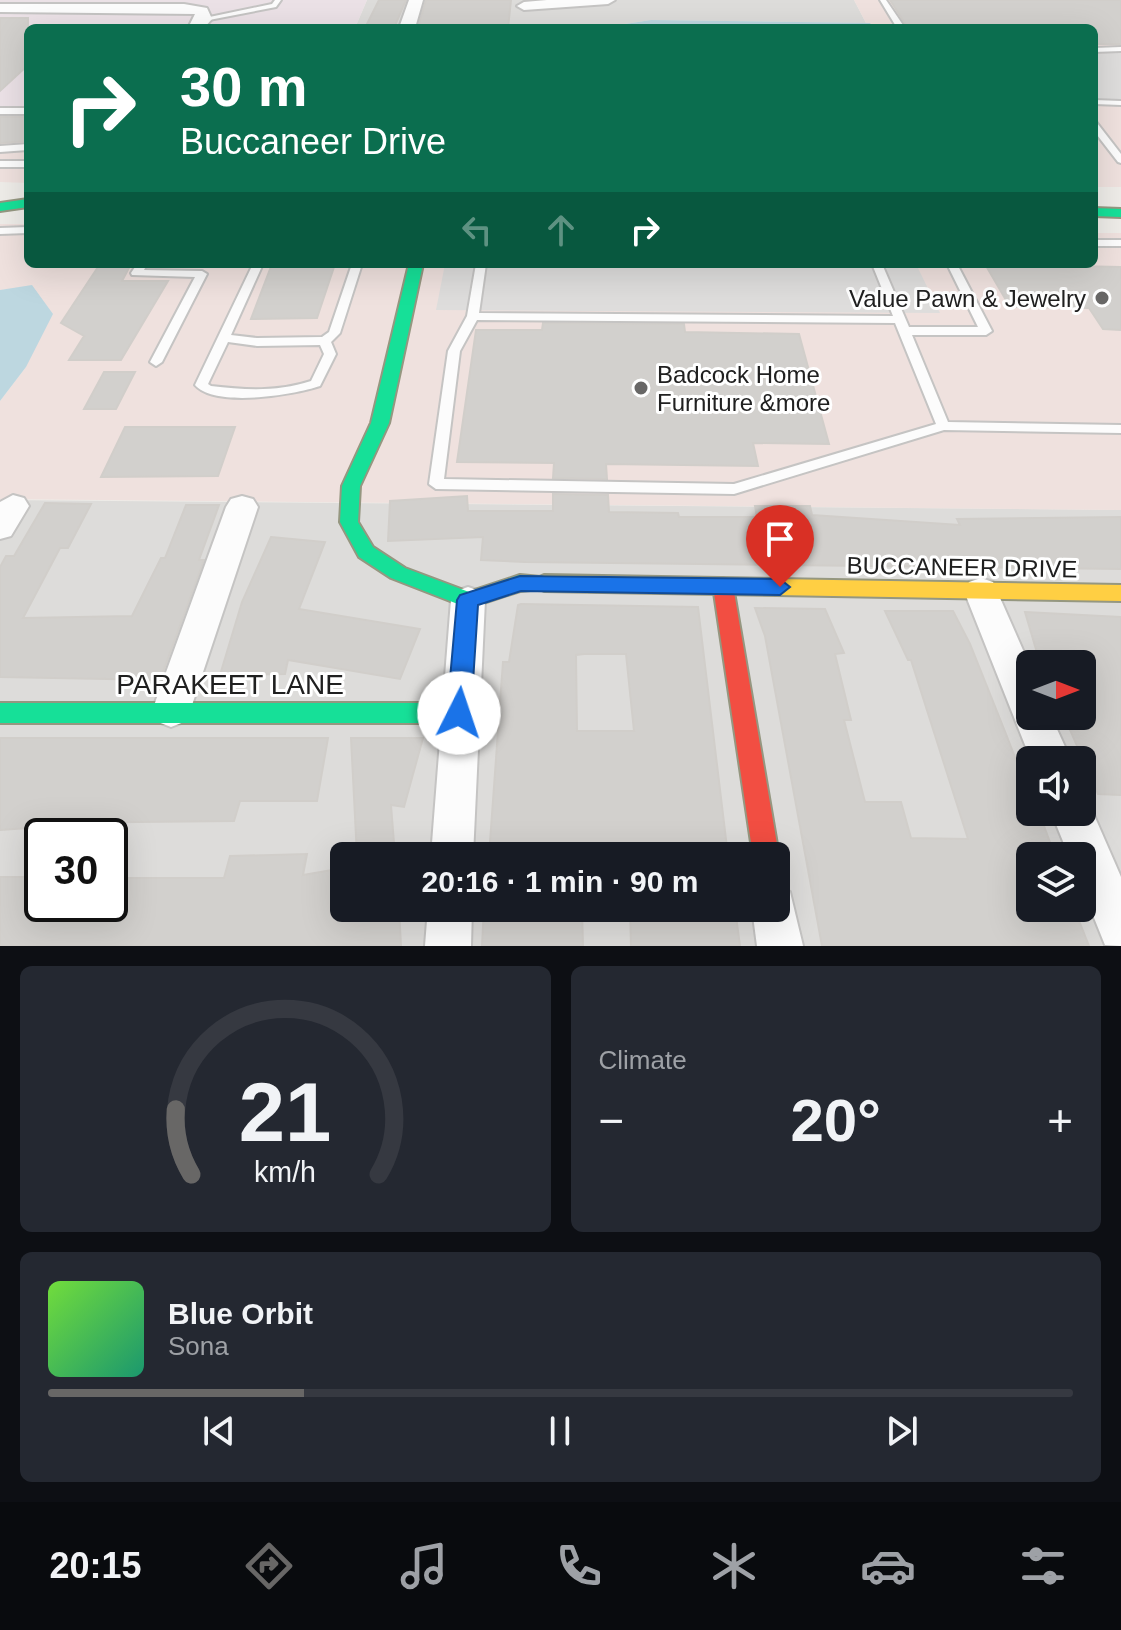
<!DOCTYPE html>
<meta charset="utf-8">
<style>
body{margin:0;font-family:Helvetica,sans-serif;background:#242831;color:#f1f3f6;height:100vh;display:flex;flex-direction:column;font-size:30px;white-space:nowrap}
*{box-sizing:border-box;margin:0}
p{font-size:26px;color:#9ea1a6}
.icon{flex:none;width:44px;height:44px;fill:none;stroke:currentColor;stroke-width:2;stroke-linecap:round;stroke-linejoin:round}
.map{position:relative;height:946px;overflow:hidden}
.sheet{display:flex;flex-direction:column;gap:20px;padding:20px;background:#0d0f14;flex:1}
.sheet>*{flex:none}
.banner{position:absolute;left:24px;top:24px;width:1074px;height:244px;border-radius:12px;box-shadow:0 8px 32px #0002;background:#0b6e4f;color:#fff;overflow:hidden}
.needle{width:52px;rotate:90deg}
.fabs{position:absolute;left:1016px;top:650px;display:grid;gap:16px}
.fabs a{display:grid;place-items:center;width:80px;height:80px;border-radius:12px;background:#171b24;box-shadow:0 8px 32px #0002;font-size:40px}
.speed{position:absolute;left:24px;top:818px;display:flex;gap:16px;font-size:40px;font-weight:700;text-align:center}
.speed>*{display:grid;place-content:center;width:104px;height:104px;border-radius:50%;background:#171b24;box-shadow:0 8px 32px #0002;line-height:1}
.speed .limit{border:4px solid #111;border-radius:12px;background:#fff;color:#111}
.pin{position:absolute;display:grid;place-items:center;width:68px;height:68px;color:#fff;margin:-82px -34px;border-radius:50% 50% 50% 0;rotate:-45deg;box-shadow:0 0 8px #0007}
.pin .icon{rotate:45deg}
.me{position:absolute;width:88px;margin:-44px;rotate:4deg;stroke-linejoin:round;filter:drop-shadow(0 0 6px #0008)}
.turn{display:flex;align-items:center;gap:28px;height:168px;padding:0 24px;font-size:36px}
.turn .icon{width:104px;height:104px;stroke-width:2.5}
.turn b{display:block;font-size:56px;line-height:68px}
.lanes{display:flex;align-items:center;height:76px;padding:0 24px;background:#0003;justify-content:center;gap:40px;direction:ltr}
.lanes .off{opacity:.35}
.big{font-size:60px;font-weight:700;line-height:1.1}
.sheet .widget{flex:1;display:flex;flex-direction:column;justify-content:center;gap:12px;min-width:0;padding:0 28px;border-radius:12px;background:#242831}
.sheet .dial{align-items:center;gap:0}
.dial svg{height:208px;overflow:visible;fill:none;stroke:#363941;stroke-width:7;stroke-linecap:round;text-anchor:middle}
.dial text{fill:#f1f3f6;stroke:none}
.song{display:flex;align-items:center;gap:24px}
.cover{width:96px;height:96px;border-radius:12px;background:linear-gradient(135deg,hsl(100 70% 55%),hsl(160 70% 35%))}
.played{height:8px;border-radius:4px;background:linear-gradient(90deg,#686766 25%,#363941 25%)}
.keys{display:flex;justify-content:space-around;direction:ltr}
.heat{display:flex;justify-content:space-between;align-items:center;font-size:44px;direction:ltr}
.sheet .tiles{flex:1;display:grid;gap:20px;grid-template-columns:1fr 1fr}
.widget:last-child{grid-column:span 2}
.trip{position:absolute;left:330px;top:842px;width:460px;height:80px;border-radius:12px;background:#171b24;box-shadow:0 8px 32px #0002;font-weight:700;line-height:80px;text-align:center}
.tab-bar{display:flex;height:128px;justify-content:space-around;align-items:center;background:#090b0e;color:#9ea1a6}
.tab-bar .icon{width:56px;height:56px}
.tab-bar .on{color:#686766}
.tab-bar b{font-size:36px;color:#f1f3f6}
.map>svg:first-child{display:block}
</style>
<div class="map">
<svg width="1121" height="946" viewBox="0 0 1121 946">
<rect width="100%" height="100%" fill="#eeece8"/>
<path fill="#dddcda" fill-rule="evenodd" d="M367,0H854L866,23L651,20L599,28H355Z
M0,500L1121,510V946H0ZM1030,664H1082V716H1030ZM1030,760H1082V812H1030ZM42,836H110V904H42ZM344,856H776V908H344ZM1030,856H1082V908H1030Z"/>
<path fill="#efe1de" d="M854,0H1121V187H1094V28H874L866,23Z
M0,106H28V183L0,182Z
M0,224H28V264H1094V233H1121V510L0,499V401L26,367L32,286L0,290Z"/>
<path fill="#ebe1e6" d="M0,0H367L355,28H205L212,19L209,8L0,6Z
M0,11L193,13L194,19L187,28H28V106H0Z"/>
<path fill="#dedddc" d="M1121,52V99H1094V54Z
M445,264H916L940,313L436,310Z"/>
<path fill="#bdd7e0" d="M651,20L870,23L874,28H599Z
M32,285L53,314L26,367L0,401V290Z"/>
<path fill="#d2d0cd" stroke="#d1ceca" stroke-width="2" fill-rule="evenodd" d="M379,0H406L394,28H365Z
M426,0H511L508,28L418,27Z
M890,0H1121V44H1094V28H908Z
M0,18H28V65L0,91Z
M0,117H28V141L0,143Z
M100,264H131L122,281H168L121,360H69L84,336L61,323Z
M272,264H335L317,318L251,319Z
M985,264L1121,267V330L1103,329L1089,308L1010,307Z
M543,323L684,324L685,332L799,334L829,444L753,443L758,466L606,464L607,479L553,478L554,463L457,462L476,330H542Z
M104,372H135L116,409H84Z
M125,427H235L218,476L101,477Z
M553,494L608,495L609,512L678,513L679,517H757L755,506H810L812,515L960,525L957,519L1121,517V569L525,562L481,560L483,537L388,541L390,501L467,496L468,511H553Z
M45,503L91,504L68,548H60L23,618L132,616L161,558H165L186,505H219L199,560H204L160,680L0,677V567L6,556H14Z
M271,537L325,542L299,609L420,629L400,679L288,660L285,674L220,675L242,602Z
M521,604L698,607L728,856H489L503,662H509L518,605ZM584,654H626L634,731H577L576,655Z
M755,608L825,609L844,653L835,654L851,720H844L865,802H901L911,838L968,839L911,660H908L885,611H953L970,644L1006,734L1030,796V812L1040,815L1055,856H1030V908H1074L1089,946H822L765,636Z
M1025,612L1121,617V795L1098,794L1064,716H1082V660L1038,656Z
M0,738H328L317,801H240L234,821L42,823V827L0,830Z
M351,738H423L404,807L391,805L395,856H357Z
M307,854L303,875L344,868V908H399L401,946H0V877H42V904H110V878H224L230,856Z
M484,908H582L583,946H482Z
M630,908H735L740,946H631Z"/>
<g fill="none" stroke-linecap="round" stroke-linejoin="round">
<defs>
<path id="lane" d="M275,0H281L276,7L204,21L200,19L272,4Z
M880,0H886L905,28H897Z
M1121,47V51L1094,52V48Z
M1094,100L1121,101V105L1094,104Z
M0,108H28V114H0Z
M1094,122L1097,123L1121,154V163L1118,162L1094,131Z
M28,144V150L0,152V146Z
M0,161H28V167H0Z
M28,227V233L0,234V228Z
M1094,240H1121V246H1094Z
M137,264H147L144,270L202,271L207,274L162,362L156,366L150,362L195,277L132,275L131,273Z
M253,264H263L231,335L257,338L322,337L329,332L352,264H362L340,333L331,342L336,354L320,386C293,395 215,408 195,385ZM228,342L257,346L320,345L324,354L311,381C278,392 245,390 211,386L208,384Z
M476,264H486L479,313L893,316L872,264H882L909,327H978L947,264H957L992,331L986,335H912L948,422L1121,425V433L944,430L734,494L436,489L429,484L448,351L467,316ZM477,320L895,323L936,424L734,484L444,479L460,351Z"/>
<path id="street" d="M409,0H423L415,28H399Z
M547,0H615L608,4L524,10L517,6L524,2Z
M0,4H184L207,8L212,19L204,28H188L195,14L0,12Z
M13,495L24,498L29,506L11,536L0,539V502Z
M242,496L253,499L258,507L190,711L184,722L171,727L158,722L152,711L226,507L231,499Z
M981,578L993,582L1030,666V716H1051L1071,760H1031L964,591L969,582Z
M468,587L480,591L485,600L473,856H431L451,600L456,591Z
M1082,797L1087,799L1121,877V946L1105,945L1082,888V856H1069L1051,812H1082Z
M776,887L790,892L803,946H757L752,908H776Z
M428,908H472L471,946H425Z"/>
<path id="fast" d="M28,199V207L0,211V203Z
M1094,208L1121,209V217L1094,216Z
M409,264H423L389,423L360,486L358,522L373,547L405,568L469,592L520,575L551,578L554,583L551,588L520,591L468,608L391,578L359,557L340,522L342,486L371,423Z
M0,703H459L467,706L470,713L467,720L459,723H0Z"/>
<path id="slow" d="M544,575L1121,585V601L544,591L537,588L534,583L537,578Z"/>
<path id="jam" d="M723,578L730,581L733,586L779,856L776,862V856H753L713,586L716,581Z"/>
</defs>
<use href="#lane" stroke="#c5c4c3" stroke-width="4"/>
<use href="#street" stroke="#c5c4c3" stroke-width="4"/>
<use href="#fast" stroke="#959780" stroke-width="4"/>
<use href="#slow" stroke="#959780" stroke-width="4"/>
<use href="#jam" stroke="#959780" stroke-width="4"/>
<use href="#lane" fill="#fcfcfc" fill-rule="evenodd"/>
<use href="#street" fill="#fcfcfc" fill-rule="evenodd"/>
<use href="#fast" fill="#16e098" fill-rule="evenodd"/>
<use href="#slow" fill="#ffcf43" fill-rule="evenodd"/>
<use href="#jam" fill="#f24e42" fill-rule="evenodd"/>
</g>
<path fill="#1a73e8" stroke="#114b97" stroke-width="2" d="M520,576L780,579L790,587L780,595L521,591L478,605L471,713L467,720L459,723L451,720L447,713L457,600L460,595Z"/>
<g fill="#686766" stroke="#fff" stroke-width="3">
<circle cx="1102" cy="298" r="8"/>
<circle cx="641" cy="388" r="8"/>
</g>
<g text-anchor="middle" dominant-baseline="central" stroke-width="6" stroke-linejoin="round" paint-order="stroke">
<g font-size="24" fill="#202020" stroke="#fff" text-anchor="end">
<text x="1086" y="298">Value Pawn &amp; Jewelry</text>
<text x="657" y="374" text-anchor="start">Badcock Home<tspan x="657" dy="28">Furniture &amp;more</tspan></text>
</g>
<g font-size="24" fill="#202020" stroke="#fff">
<text transform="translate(962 567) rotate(1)">BUCCANEER DRIVE</text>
</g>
<g font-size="28" fill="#202020" stroke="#fff">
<text x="230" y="684">PARAKEET LANE</text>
</g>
</g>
</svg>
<div class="fabs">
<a><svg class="needle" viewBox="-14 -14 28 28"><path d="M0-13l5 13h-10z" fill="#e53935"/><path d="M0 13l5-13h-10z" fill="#9ea1a6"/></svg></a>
<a><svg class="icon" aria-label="sound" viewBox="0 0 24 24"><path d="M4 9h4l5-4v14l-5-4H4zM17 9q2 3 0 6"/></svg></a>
<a><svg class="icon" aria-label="layers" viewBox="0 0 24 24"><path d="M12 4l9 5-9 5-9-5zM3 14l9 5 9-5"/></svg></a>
</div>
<div class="speed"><div class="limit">30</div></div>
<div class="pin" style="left:780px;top:587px;background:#d93025"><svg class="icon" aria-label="arrive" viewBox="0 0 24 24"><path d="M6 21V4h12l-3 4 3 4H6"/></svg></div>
<svg class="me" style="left:459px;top:713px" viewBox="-20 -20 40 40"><circle r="19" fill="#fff"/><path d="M0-13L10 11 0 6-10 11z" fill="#1a73e8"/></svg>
<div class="trip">20:16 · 1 min · 90 m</div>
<div class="banner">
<div class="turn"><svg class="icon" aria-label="right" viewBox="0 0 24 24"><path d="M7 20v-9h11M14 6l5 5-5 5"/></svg><div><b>30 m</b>Buccaneer Drive</div></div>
<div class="lanes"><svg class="icon off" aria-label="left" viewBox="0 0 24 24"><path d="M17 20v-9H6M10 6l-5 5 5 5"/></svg><svg class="icon off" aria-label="ahead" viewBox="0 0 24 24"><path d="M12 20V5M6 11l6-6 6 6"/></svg><svg class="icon" aria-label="right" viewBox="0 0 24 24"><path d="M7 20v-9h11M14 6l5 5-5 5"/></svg></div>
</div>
</div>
<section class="sheet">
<div class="tiles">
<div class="widget dial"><svg viewBox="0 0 100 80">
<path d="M14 69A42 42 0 1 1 86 69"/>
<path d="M14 69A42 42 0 0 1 8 44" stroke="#686766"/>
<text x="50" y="56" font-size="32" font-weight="700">21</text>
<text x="50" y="72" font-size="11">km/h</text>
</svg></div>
<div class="widget"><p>Climate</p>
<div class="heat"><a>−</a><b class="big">20°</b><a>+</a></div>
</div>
<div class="widget">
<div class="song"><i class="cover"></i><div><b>Blue Orbit</b><p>Sona</p></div></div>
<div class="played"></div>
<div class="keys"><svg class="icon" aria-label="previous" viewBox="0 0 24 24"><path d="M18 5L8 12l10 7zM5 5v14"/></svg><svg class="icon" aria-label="pause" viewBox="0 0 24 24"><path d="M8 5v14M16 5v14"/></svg><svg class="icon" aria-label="next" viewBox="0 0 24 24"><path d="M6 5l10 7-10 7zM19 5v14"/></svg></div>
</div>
</div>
</section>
<nav class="tab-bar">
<b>20:15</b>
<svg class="icon on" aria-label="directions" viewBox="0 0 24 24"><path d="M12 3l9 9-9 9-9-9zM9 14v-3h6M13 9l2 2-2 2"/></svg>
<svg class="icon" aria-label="music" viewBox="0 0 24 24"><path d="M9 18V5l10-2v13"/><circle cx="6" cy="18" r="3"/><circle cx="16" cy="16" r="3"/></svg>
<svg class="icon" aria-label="phone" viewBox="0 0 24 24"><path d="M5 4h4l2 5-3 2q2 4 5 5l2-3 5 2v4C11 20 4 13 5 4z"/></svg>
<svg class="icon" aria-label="climate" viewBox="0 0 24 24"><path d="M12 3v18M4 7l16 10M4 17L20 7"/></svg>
<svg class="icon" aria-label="car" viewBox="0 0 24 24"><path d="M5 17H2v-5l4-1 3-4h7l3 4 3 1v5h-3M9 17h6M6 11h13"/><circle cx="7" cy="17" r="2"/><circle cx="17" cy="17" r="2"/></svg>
<svg class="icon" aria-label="filters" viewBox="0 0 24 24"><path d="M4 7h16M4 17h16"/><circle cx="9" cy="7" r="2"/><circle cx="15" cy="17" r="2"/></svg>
</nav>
